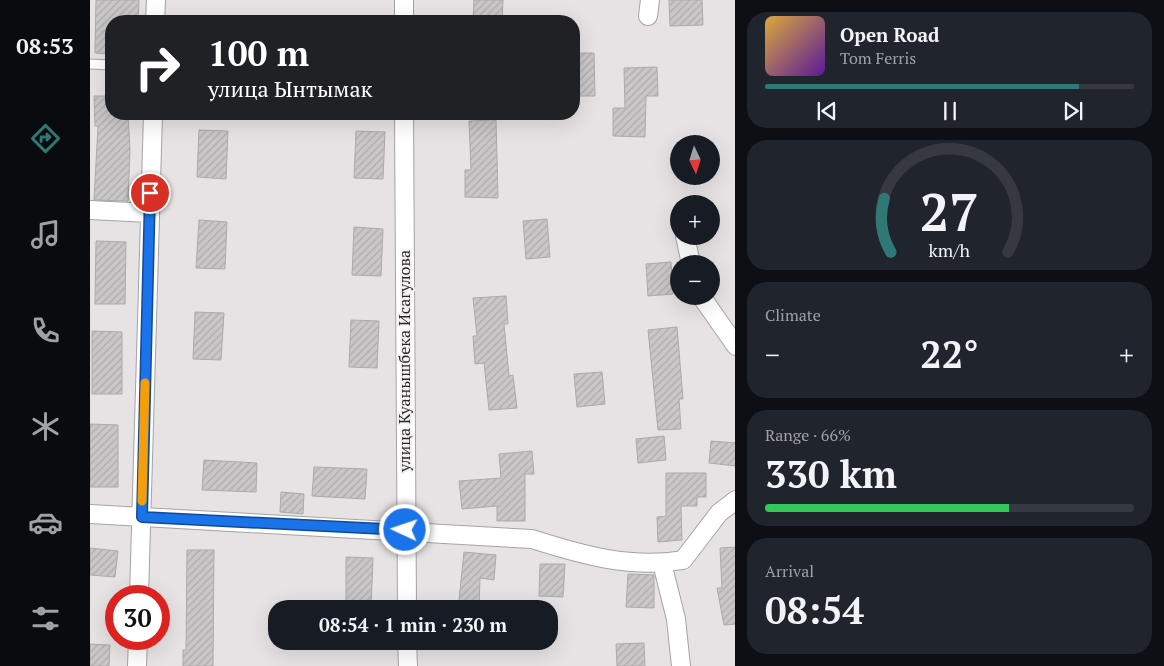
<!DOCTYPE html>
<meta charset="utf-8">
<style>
body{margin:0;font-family:"PT Serif",serif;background:#20242c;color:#f1f3f6;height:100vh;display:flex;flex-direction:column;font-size:19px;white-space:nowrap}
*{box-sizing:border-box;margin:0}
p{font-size:16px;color:#9ea1a6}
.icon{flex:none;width:28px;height:28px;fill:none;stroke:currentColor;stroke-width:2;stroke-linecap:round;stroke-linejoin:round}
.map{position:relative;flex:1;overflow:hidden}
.panel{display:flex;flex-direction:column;gap:12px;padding:12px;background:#0d0f14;width:429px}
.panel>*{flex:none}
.guide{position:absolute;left:15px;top:15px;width:475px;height:105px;border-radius:20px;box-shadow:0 5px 20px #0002;background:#202124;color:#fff;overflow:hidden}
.needle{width:32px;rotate:176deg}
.buttons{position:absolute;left:580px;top:135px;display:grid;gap:10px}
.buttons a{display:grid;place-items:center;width:50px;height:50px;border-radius:50%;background:#171b24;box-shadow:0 5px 20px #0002;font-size:25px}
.speed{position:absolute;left:15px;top:585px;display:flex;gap:10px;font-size:25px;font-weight:700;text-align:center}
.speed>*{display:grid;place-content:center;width:65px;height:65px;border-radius:50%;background:#171b24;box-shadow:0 5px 20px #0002;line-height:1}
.speed .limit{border:8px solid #d22;background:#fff;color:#111}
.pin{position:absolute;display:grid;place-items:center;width:42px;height:42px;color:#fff;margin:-21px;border:2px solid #fff;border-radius:50%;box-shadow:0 1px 5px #0007}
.me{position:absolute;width:55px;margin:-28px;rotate:273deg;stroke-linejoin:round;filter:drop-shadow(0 0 4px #0008)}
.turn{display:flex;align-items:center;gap:18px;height:105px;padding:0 20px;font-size:22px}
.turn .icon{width:65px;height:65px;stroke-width:2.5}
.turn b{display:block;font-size:35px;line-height:42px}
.big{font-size:38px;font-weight:700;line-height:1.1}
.panel .widget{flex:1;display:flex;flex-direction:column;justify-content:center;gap:8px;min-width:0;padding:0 18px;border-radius:20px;background:#20242c}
.panel .dial{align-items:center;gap:0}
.dial svg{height:130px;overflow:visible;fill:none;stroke:#363941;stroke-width:7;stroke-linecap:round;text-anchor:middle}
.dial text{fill:#f1f3f6;stroke:none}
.song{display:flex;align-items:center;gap:15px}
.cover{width:60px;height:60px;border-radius:8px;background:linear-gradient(135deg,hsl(40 70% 55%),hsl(270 70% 35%))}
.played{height:5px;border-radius:2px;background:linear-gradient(90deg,#2f7876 85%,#363941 85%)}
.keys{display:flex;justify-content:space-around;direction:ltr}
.heat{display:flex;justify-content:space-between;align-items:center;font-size:28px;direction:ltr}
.charge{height:8px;border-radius:4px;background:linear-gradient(90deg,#34c759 66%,#363941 0)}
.trip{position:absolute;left:178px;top:600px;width:290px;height:50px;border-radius:20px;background:#171b24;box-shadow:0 5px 20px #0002;font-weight:700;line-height:50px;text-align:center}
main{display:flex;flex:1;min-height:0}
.tab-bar{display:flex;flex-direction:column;width:90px;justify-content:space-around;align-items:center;background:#090b0e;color:#9ea1a6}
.tab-bar .icon{width:35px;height:35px}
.tab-bar .selected{color:#2f7876}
.tab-bar b{font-size:22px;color:#f1f3f6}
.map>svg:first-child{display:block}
</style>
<main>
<nav class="tab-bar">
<b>08:53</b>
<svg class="icon selected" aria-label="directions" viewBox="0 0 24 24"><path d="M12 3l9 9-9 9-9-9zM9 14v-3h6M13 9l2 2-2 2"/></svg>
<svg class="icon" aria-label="music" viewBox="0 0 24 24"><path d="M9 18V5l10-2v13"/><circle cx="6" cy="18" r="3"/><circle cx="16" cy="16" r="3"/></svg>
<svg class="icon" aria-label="phone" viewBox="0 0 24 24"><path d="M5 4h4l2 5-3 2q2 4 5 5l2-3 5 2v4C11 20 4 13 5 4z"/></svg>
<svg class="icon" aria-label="climate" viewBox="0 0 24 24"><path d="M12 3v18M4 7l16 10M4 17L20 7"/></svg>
<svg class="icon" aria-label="car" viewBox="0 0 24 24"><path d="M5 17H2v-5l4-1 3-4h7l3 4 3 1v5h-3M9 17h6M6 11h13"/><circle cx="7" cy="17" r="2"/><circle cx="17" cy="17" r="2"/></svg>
<svg class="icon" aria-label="filters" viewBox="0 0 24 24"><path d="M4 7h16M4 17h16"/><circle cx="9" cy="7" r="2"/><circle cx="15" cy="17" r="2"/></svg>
</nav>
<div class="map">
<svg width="646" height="666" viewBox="0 0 646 666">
<defs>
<pattern id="building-hatch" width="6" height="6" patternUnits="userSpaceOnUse" patternTransform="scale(1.25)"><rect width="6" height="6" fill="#cac7c9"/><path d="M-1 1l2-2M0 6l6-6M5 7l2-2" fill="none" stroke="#aeabad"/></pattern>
</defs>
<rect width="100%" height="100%" fill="#e7e3e5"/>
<path fill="url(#building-hatch)" stroke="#aca9ab" d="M6,0H49L48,21H21V54L5,53Z
M384,0H413L412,21H383Z
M579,0H612L613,25L580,26Z
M484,53H504L505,96H484Z
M567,67L568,96H556L555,137L523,136V108H535L534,68Z
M4,96H21V114H38L40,150L38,201L4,200L8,126H5Z
M406,120L408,198L375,197V170H381L379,121Z
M109,130L138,131L136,179L107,177Z
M266,131L295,132L293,179L264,178Z
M457,219L460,257L436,259L433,221Z
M109,220L137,222L135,269L106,268Z
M264,227L293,229L291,276L262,275Z
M6,241L36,242L35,304H5Z
M581,262L583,294L558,296L556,264Z
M416,296L418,324H414L419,376L423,375L427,408L399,410L394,363L385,364L383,336H387L383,298Z
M105,312L134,313L131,360L103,359Z
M261,320L289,321L287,368L259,367Z
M587,327L593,399H589L591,429L568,430L558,330Z
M2,331L32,332V394H2Z
M512,372L515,404L487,407L484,374Z
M0,424L28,425V487H0Z
M574,436L576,460L548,463L546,439Z
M621,441L646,443V466L619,463Z
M442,451L444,474H435V521H407V506L372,509L369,481L411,478L409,454Z
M114,460L167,463L166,492L112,490Z
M224,467L277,469L275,499L222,496Z
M576,473H616V497H607V506H591L592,540L568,542L567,517L576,516Z
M191,492L214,494L213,514L190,512Z
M646,547V624L634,625L627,588H632L630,548Z
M0,548L28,551L25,577L0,575Z
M97,550H124L123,666H93V650H96Z
M374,552L406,555L404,580L390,578L389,609H368Z
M256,557L283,558L281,609H256Z
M450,564H475L473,597L449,596Z
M538,574L564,575V608L536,607Z
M554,643L555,666H527L526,644Z
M0,644L20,645L19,666H0Z"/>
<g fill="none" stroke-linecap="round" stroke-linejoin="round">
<defs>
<path id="service" d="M0,64L21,65"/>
<path id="minor" d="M314,0V21
M558,16L560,0
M65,21L66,0
M314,114L317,609
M0,210L60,213
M595,236L601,264
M611,296L646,346
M0,514L442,539C492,555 541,569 593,560L629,513L646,500
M572,563L586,619L591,666
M49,596L63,114
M317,641L318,666
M47,666L48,639"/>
</defs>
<use href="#service" stroke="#a6a3a4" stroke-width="11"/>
<use href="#minor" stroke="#a6a3a4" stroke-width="20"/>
<use href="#service" stroke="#fff" stroke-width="9"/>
<use href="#minor" stroke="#fff" stroke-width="18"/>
</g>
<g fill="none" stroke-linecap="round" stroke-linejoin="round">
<defs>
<path id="route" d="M60,193L52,517L315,530"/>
</defs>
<use href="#route" stroke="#114b97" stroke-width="12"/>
<use href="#route" stroke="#1a73e8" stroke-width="9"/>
<path stroke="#f59e0b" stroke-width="9" d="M52,501L55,383"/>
</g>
<g text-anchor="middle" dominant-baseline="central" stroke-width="4" stroke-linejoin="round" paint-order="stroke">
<g font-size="16" fill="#272627" stroke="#f4f1f3">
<text transform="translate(314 361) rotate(-90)">улица Куанышбека Исагулова</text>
</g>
</g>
</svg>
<div class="buttons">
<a><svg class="needle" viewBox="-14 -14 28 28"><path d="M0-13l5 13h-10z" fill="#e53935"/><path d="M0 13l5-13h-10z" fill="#9ea1a6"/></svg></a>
<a>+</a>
<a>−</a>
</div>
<div class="speed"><div class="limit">30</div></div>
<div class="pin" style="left:60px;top:193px;background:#d93025"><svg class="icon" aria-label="arrive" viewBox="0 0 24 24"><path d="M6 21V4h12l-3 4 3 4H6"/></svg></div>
<svg class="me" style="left:315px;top:530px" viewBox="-20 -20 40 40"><circle r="17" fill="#1a73e8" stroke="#fff" stroke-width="3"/><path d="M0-11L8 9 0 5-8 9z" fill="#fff"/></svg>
<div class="trip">08:54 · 1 min · 230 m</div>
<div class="guide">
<div class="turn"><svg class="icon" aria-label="right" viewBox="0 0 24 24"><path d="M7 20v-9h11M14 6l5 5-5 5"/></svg><div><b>100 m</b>улица Ынтымак</div></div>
</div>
</div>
<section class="panel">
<div class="widget">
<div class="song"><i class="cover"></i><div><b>Open Road</b><p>Tom Ferris</p></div></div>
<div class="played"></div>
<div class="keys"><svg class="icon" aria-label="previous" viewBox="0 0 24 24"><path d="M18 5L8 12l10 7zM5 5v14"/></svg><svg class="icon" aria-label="pause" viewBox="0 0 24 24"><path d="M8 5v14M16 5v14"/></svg><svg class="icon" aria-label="next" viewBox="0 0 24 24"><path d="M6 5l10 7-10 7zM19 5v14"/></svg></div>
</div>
<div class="widget dial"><svg viewBox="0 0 100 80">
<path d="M14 69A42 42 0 1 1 86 69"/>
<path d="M14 69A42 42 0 0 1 10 36" stroke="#2f7876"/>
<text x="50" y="56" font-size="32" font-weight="700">27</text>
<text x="50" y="72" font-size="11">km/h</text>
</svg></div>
<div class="widget"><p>Climate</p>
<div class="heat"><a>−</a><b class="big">22°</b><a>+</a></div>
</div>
<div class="widget"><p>Range · 66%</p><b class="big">330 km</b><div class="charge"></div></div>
<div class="widget"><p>Arrival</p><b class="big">08:54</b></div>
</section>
</main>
